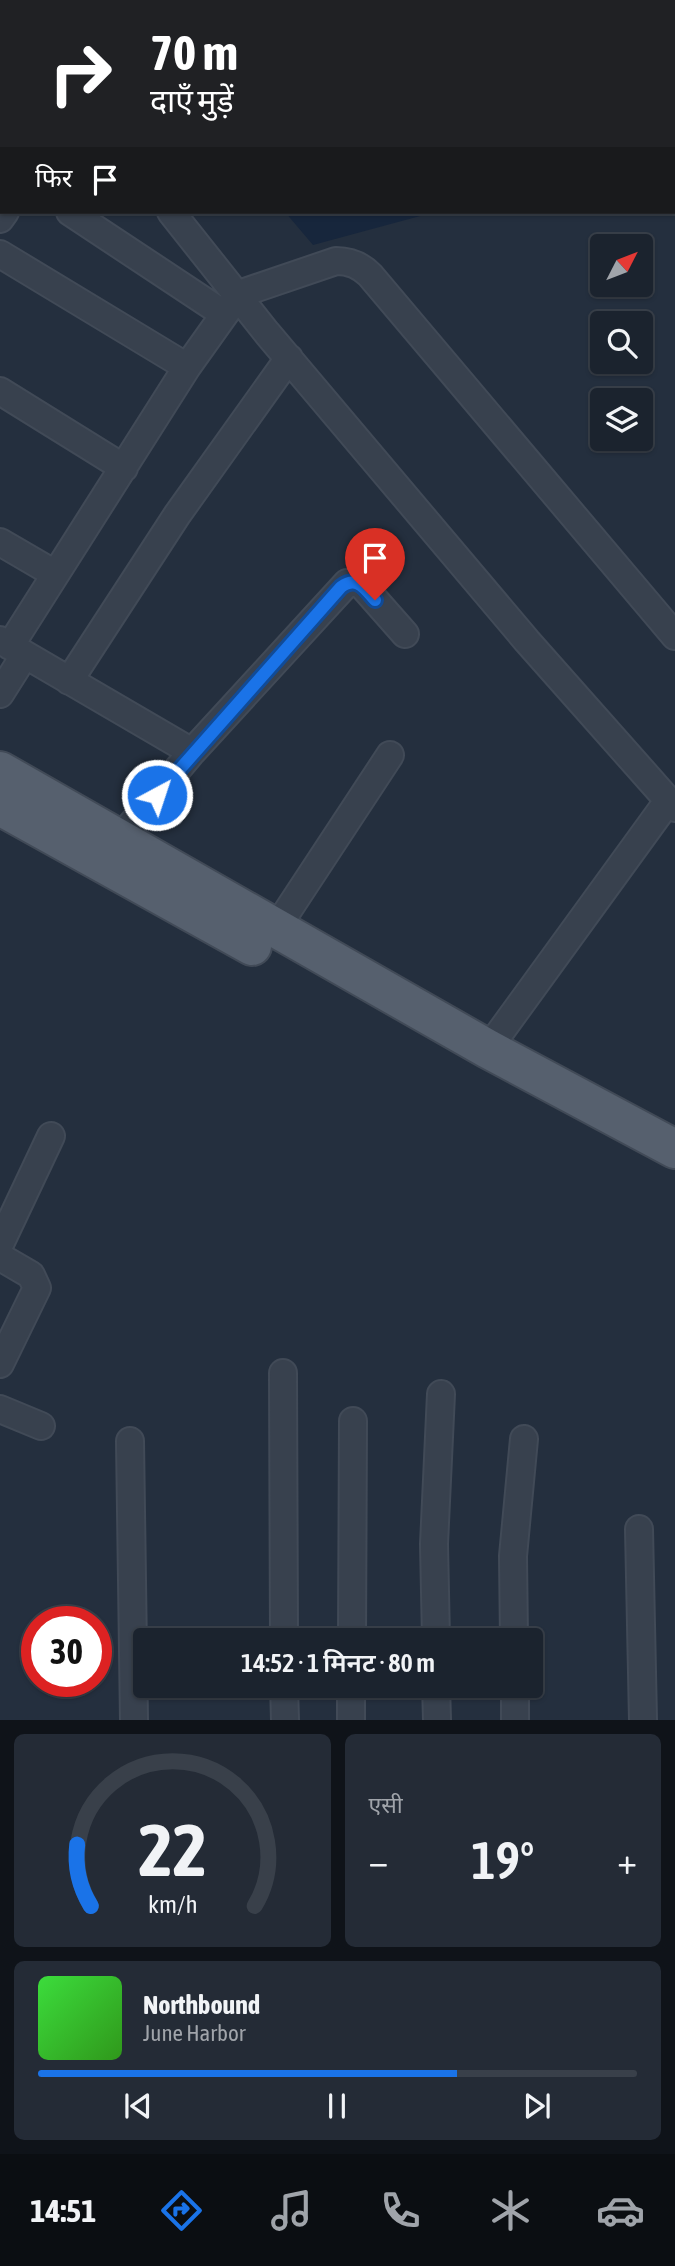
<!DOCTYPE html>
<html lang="hi">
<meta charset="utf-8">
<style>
body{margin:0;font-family:"Asap Condensed","Noto Sans Devanagari",sans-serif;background:#242b36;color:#f1f3f6;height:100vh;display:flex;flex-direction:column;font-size:26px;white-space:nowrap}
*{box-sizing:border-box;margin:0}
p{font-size:23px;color:#a0a4aa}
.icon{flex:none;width:38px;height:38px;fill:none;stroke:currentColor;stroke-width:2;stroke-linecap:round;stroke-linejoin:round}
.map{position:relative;height:1720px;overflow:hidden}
.panel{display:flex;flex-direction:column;gap:14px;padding:14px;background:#0f1319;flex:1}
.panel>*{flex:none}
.guide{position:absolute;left:0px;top:0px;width:676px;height:214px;box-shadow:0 2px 5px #0004,0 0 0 2px #39404a;background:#202124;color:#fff;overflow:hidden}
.needle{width:46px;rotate:48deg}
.tools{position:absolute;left:590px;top:234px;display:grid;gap:14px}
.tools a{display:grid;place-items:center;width:63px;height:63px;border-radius:7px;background:#1b232e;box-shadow:0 2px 5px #0004,0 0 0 2px #39404a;font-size:35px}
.speed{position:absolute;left:21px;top:1606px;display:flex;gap:14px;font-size:35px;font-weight:700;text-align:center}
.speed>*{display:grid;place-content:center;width:91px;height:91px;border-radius:50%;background:#1b232e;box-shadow:0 2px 5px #0004,0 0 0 2px #39404a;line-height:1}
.speed .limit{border:10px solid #d22;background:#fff;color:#111}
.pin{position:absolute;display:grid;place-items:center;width:60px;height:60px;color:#fff;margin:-72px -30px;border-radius:50% 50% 50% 0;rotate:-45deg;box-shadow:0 0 7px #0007}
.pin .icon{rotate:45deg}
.me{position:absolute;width:77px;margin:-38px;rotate:40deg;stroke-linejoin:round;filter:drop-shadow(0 0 5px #0008)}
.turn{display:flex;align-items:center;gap:24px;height:147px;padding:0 35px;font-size:32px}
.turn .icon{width:91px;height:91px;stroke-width:2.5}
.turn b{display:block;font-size:49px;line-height:60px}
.then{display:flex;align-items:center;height:66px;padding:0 35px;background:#0003;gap:14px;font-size:26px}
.big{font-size:52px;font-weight:600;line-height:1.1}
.panel .tile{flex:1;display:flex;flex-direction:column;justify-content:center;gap:10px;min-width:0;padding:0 24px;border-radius:10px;background:#242b36}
.panel .dial{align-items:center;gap:0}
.dial svg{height:182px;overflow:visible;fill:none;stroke:#39404a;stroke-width:7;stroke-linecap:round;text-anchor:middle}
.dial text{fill:#f1f3f6;stroke:none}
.song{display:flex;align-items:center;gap:21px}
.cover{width:84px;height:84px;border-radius:10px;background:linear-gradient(135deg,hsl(120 70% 55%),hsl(110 70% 35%))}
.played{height:7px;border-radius:4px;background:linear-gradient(90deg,#1a73e8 70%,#39404a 70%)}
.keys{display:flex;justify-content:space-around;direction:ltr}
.heat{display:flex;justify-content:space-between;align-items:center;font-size:38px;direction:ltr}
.panel .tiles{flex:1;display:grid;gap:14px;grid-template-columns:1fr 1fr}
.tile:last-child{grid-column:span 2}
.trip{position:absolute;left:133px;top:1628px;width:410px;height:70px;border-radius:7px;background:#1b232e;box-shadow:0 2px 5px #0004,0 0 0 2px #39404a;font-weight:600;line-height:70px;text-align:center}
.menu{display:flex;height:112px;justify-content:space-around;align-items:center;background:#0b0e12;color:#a0a4aa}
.menu .icon{width:49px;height:49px}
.menu .active{color:#1a73e8}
.menu b{font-size:32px;color:#f1f3f6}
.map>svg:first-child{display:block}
</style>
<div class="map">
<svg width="675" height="1720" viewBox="0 0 675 1720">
<rect width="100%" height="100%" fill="#242f3e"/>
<path fill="#17263c" d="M105,0H675V147L674,2Z
M285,212H435L313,245Z"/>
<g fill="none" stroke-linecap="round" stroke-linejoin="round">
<defs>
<path id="street" d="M0,4L2,6
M70,212L224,314
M171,212L267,333L527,641L675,808
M0,219L5,212
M0,254L187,367
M0,391L124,468
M0,542L55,574
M0,640L192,752
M10,646L187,367L239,294L336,261C350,261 360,265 370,275L675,636
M69,681L177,515L289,358
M0,694L24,656
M121,837L192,752L347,583H360L405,634
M275,930L390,755
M488,1049L668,801
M0,1244L51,1136
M0,1257L31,1275L37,1288L0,1364
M283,1373L284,1640
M0,1409L41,1426
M130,1441L134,1720
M639,1529L643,1720
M352,1640L353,1421
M436,1640L434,1544L441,1394
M514,1640L513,1556L524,1439
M284,1685L285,1720
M351,1685V1720
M436,1685L437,1720
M515,1685V1720"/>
<path id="primary" d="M0,771L488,1049L675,1149
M0,806L252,946"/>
</defs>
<use href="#street" stroke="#414a57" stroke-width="30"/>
<use href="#primary" stroke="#414a57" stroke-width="42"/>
<use href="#street" stroke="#38414e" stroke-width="26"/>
<use href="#primary" stroke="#56606e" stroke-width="38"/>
</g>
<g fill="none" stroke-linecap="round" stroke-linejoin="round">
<defs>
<path id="route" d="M157,795L341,587C357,575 365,589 375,600"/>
</defs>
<use href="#route" stroke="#114b97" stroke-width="18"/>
<use href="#route" stroke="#1a73e8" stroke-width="12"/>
</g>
</svg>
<div class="tools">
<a><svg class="needle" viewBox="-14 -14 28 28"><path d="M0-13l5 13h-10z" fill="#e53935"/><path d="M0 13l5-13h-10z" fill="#a0a4aa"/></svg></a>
<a><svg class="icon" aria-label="search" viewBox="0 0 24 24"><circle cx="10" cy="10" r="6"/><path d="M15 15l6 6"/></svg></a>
<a><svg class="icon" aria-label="layers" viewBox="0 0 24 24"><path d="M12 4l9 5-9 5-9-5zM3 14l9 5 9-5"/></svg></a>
</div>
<div class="speed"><div class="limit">30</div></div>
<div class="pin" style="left:375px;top:600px;background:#d93025"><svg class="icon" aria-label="arrive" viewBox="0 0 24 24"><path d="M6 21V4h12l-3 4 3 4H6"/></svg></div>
<svg class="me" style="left:157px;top:795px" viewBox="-20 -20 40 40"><circle r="17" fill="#1a73e8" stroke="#fff" stroke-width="3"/><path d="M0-11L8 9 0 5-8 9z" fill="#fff"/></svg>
<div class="trip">14:52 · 1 मिनट · 80 m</div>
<div class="guide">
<div class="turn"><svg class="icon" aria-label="right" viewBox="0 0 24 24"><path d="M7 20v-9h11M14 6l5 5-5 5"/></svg><div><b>70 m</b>दाएँ मुड़ें</div></div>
<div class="then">फिर<svg class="icon" aria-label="arrive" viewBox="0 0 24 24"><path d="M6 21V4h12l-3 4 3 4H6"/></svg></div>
</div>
</div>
<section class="panel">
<div class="tiles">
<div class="tile dial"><svg viewBox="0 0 100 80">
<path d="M14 69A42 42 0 1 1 86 69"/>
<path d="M14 69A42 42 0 0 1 8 42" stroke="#1a73e8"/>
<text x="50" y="56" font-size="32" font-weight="700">22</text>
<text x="50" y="72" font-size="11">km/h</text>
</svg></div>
<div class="tile"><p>एसी</p>
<div class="heat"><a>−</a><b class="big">19°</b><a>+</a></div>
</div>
<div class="tile">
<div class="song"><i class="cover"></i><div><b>Northbound</b><p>June Harbor</p></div></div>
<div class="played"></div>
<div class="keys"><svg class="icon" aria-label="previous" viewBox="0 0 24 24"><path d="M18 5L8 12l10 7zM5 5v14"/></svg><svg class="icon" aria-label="pause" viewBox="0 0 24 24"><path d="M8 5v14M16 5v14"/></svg><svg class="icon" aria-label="next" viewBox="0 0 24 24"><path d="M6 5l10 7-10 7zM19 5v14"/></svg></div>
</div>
</div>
</section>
<nav class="menu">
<b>14:51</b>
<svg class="icon active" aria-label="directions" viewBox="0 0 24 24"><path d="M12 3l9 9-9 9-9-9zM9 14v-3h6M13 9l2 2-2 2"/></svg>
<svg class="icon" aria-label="music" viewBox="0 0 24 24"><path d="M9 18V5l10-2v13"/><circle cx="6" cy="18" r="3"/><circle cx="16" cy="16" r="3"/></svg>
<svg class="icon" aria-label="phone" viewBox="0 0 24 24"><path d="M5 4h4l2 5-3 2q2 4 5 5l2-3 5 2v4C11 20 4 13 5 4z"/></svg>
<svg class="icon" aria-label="climate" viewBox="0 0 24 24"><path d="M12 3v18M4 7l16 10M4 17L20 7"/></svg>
<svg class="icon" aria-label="car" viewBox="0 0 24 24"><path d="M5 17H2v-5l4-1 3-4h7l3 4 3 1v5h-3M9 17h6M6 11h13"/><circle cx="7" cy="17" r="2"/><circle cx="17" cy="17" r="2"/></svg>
</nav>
